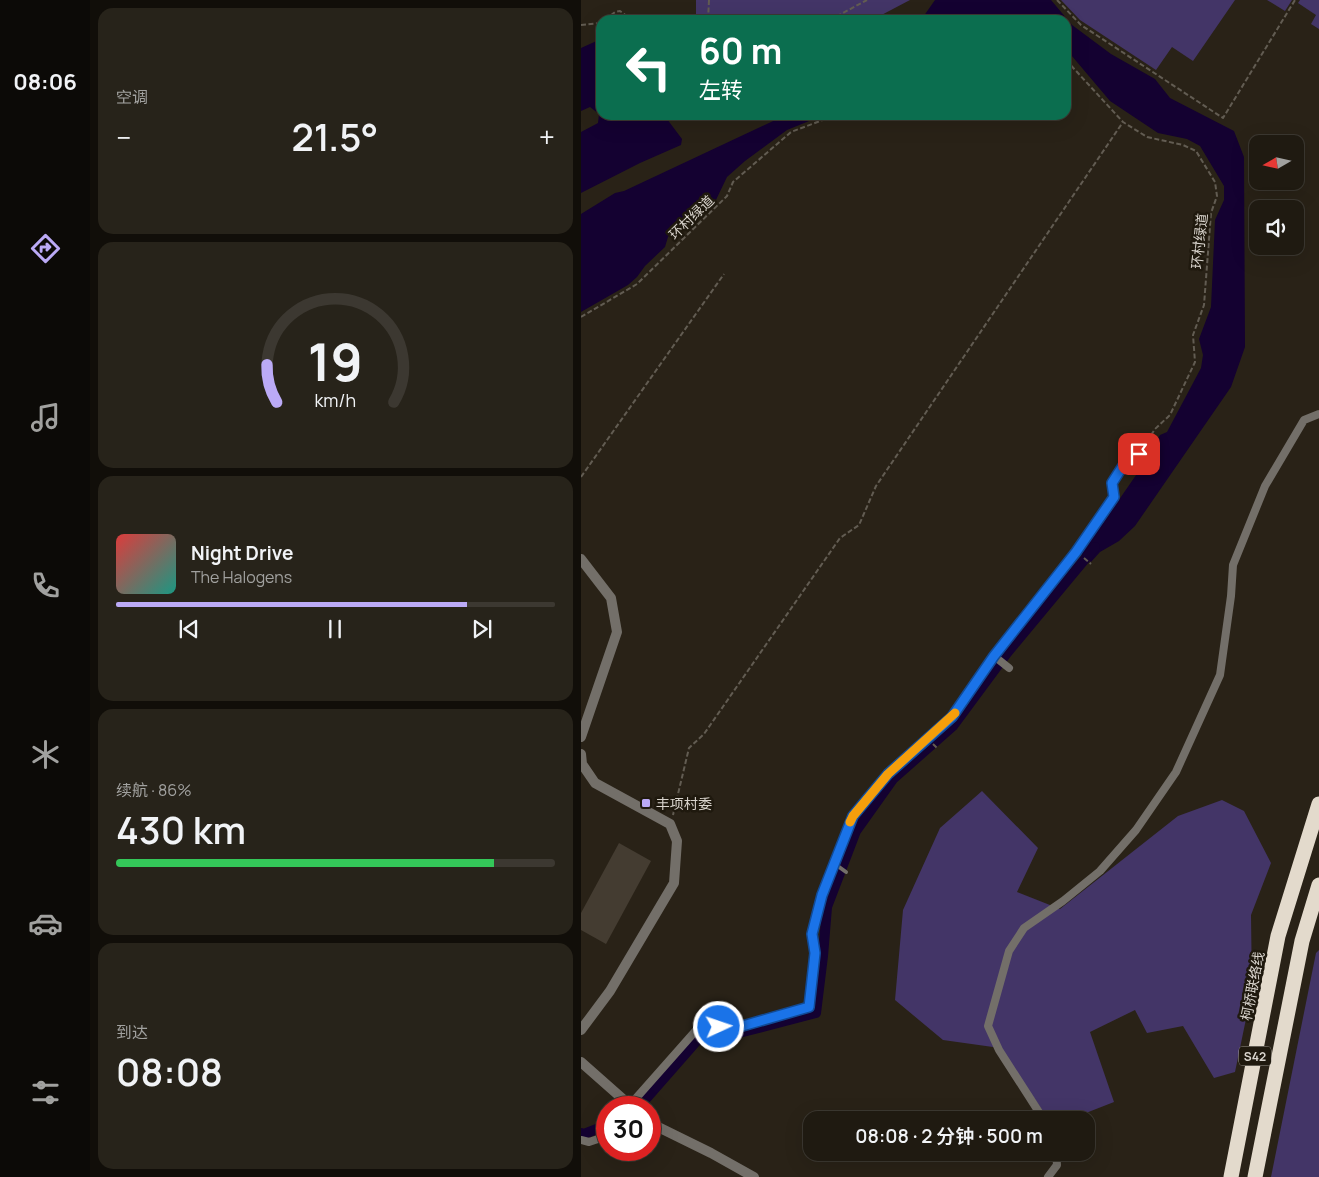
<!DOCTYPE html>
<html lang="zh">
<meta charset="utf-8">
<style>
body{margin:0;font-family:Manrope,"Noto Sans SC",sans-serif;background:#27231a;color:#f1f3f6;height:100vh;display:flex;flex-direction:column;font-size:19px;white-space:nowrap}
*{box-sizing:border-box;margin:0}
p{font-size:16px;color:#a1a19f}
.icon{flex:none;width:28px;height:28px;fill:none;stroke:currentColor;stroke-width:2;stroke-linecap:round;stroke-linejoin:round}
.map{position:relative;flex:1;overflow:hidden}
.side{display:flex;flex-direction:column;gap:8px;padding:8px;background:#110e09;width:491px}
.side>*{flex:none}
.guide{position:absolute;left:15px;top:15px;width:475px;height:105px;border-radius:15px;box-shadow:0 5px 20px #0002,0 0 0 1px #3c3831;background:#0b6e4f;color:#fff;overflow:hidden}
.needle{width:32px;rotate:261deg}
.tools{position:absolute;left:668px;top:135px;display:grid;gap:10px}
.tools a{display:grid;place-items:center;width:55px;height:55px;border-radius:10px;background:#1f1a11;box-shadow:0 5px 20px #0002,0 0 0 1px #3c3831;font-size:25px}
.speed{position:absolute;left:15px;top:1096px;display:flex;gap:10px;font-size:25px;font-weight:700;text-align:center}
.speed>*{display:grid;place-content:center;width:65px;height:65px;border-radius:50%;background:#1f1a11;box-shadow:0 5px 20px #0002,0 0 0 1px #3c3831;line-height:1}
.speed .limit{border:8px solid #d22;background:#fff;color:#111}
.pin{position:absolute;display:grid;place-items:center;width:42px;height:42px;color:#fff;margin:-21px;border-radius:10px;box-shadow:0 2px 8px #0006}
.me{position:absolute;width:55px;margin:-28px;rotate:87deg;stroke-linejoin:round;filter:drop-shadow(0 0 4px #0008)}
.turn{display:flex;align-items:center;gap:18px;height:105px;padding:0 20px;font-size:22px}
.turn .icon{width:65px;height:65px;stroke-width:2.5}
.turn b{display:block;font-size:35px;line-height:42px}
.big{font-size:38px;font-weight:600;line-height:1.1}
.side .card{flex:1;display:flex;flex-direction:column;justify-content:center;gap:8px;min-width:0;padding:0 18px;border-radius:15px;background:#27231a}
.side .dial{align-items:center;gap:0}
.dial svg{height:130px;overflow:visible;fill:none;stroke:#3c3831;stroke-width:7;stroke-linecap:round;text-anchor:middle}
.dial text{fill:#f1f3f6;stroke:none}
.song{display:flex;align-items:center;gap:15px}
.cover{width:60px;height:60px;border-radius:8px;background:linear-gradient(135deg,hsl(0 70% 55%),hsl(170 70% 35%))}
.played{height:5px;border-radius:2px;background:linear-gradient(90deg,#bbaaf6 80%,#3c3831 80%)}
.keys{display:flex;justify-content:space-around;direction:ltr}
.heat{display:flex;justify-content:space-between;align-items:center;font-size:28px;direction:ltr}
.charge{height:8px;border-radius:4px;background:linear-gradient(90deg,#34c759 86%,#3c3831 0)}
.trip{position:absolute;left:222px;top:1111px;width:292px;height:50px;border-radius:15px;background:#1f1a11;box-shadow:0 5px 20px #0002,0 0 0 1px #3c3831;font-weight:600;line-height:50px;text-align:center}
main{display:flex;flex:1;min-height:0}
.menu{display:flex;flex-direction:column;width:90px;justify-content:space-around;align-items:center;background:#0c0a07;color:#a1a19f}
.menu .icon{width:35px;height:35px}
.menu .active{color:#bbaaf6}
.menu b{font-size:22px;color:#f1f3f6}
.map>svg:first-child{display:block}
</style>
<main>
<nav class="menu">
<b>08:06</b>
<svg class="icon active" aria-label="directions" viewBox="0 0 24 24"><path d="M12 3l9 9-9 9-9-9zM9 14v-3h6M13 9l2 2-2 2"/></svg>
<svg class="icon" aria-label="music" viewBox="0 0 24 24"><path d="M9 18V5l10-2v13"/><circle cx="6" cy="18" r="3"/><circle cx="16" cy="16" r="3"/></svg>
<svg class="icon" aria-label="phone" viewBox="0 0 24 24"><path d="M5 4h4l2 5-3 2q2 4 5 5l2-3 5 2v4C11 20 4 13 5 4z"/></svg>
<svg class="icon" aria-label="climate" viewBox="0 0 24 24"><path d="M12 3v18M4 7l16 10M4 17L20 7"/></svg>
<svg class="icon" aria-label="car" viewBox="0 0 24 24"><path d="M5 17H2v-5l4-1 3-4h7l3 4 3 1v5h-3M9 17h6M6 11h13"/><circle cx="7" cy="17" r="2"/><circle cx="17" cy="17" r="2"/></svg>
<svg class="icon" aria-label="filters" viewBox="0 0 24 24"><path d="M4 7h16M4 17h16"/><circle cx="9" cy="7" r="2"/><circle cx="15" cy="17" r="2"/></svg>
</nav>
<section class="side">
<div class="card"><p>空调</p>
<div class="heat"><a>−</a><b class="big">21.5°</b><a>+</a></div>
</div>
<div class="card dial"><svg viewBox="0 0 100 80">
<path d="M14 69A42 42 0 1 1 86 69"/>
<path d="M14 69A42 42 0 0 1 8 46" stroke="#bbaaf6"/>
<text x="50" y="56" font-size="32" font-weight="700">19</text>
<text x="50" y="72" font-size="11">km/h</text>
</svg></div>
<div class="card">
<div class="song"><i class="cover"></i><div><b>Night Drive</b><p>The Halogens</p></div></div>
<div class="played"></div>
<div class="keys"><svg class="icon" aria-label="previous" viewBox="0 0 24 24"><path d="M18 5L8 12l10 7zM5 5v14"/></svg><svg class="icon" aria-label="pause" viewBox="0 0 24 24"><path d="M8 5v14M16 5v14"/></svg><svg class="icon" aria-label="next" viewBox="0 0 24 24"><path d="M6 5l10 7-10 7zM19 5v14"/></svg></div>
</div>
<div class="card"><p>续航 · 86%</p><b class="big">430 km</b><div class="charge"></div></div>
<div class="card"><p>到达</p><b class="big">08:08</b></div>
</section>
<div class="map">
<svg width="738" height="1177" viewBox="0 0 738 1177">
<rect width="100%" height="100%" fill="#292217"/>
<path fill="#433567" d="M115,0H329L291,20H115Z
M480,0H654L612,61L591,47L575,70L499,20Z
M686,0H711L704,11Z
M719,0H738V29L730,24L735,15L717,3Z
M401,791L457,848L436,892L479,909L597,816L641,800L663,811L690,863L670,915L671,990L654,1072L633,1078L602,1026L566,1033L554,1010L509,1032L533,1102L487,1120H468L419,1048L362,1040L314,1000L322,910L359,828Z
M738,950V1177H690L735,953Z"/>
<path fill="#140131" d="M354,0H470L491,25L530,54L574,79L589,98L653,131L663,157L664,347L650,387L554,526L538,541L519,552L510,562L498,552L522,523L562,465L579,435L586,432L620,368L622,355L618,339L630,307L634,220L643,200V186L619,146L606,139L577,133L529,101L485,49V20H429L412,15L404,17L400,20H340Z
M20,39V115H83L101,139L100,145L59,163L0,193V132L17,123L18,114L9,107L0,111V48Z
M205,115H243L206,130L164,161L146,177L134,202L117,214L105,217L87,237L84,247L64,266L56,277L47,285L0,312V214L34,193L43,191Z"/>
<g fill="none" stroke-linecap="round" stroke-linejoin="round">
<path stroke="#140131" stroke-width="10" d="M57,1108L121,1035L158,1033L235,1013L242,956L246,907L275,831L312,779L372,726L426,653L514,547
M0,1133L3,1134L26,1125"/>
</g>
<path fill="#443c31" d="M38,843L70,861L25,944L0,930V913Z"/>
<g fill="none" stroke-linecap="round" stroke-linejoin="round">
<path stroke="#625c52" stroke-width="2" stroke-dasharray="5 2.5" stroke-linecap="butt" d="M476,0L500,25L642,118L714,0
M24,20L34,12L39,11L51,20
M127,20L128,0
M249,20L286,0
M0,25L20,23
M485,60L542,122L566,137L602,145L615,151L634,182L636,196L630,213L623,305L612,335L614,362L589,415L574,429L563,446
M0,317L56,284L146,196L152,182L210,132L255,115
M0,477L143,274
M503,558L510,564
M352,744L356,748
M92,815L108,748L123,734L259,538L278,525L295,486L542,122"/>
<path stroke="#736f69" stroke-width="4" d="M254,864L265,872"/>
<path stroke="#736f69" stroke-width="8" d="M413,656L428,668
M49,1105L118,1027H158L228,1007L234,953L231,934L241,895L272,816L307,774L371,717L413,656L495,552L533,497L531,483L547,458L558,454
M463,1120L418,1050L407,1026L428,951L443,928L482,901L519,871L555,830L595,772L639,675L650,596L652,565L684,486L723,420L738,414
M0,1140L8,1142L26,1136
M467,1177L476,1165L475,1152"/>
<path stroke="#736f69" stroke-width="10" d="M0,559L30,598L36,632L0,737
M0,754L1,764L14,783L89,824L96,841L93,883L29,991L0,1030
M0,1062L52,1108
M69,1123L130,1153L173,1177"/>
<path stroke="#e3dacc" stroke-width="15" d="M650,1177L697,936L738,804
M674,1177L721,941L738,885"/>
</g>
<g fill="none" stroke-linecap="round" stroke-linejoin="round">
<defs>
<path id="route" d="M138,1027H158L228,1007L234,953L231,934L241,895L272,816L307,774L371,717L413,656L495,552L533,497L531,483L547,458L558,454"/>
</defs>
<use href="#route" stroke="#114b97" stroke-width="12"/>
<use href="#route" stroke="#1a73e8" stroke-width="9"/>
<path stroke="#f59e0b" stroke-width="9" d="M269,822L272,816L307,774L374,713"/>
</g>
<rect fill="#bbaaf6" stroke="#1f190e" stroke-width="2" x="60" y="798" width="10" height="10" rx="2.5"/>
<g text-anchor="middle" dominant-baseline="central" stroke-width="5" stroke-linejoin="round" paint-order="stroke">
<rect fill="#1f190e" stroke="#a19c94" stroke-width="1" x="658" y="1046.5" width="32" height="19" rx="4"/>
<g font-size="12" font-weight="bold" fill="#d9d4cd">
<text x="674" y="1056">S42</text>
</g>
<g font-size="14" fill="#d9d4cd" stroke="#1f190e">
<text transform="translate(110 217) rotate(-44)">环村绿道</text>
<text transform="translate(618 241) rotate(-84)">环村绿道</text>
<text transform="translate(671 986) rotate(-79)">柯桥联络线</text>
</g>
<g font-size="14" fill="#d9d4cd" stroke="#1f190e" text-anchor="start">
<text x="75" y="803">丰项村委</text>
</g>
</g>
</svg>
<div class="tools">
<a><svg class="needle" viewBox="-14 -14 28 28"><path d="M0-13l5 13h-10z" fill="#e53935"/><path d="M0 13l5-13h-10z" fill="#a1a19f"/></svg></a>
<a><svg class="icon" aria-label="sound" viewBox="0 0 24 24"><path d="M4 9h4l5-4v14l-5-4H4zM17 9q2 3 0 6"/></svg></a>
</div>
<div class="speed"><div class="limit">30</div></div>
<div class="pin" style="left:558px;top:454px;background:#d93025"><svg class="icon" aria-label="arrive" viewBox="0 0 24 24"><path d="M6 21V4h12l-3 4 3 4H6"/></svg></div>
<svg class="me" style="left:138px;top:1027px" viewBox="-20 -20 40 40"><circle r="17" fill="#1a73e8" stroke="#fff" stroke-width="3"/><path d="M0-11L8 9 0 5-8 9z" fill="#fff"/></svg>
<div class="trip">08:08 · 2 分钟 · 500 m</div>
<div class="guide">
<div class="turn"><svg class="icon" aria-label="left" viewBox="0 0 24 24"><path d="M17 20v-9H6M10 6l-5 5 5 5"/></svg><div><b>60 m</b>左转</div></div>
</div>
</div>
</main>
